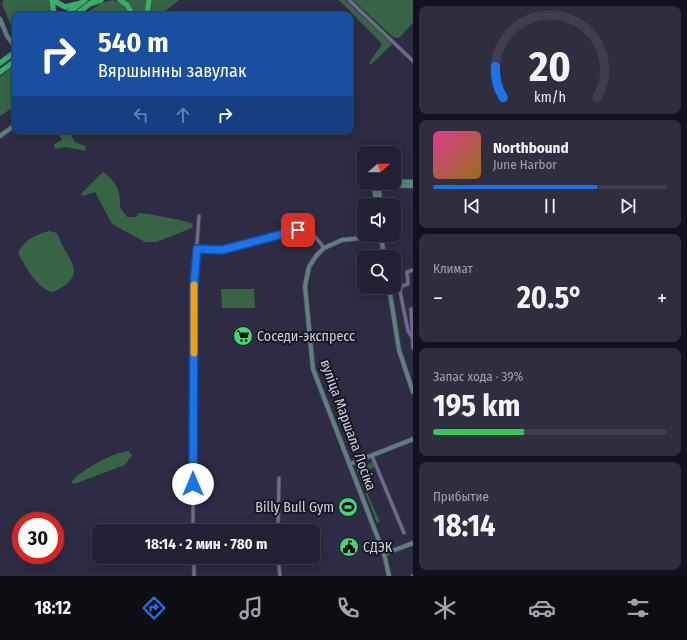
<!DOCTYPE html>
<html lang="ru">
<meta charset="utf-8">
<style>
body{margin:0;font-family:"Fira Sans Condensed",sans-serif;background:#2e2e3f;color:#f1f3f6;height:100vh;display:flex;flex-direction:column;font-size:15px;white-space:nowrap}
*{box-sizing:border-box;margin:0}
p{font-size:13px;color:#a2a3ac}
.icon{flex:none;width:22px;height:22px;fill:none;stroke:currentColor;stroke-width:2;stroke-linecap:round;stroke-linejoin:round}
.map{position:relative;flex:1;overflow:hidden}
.sheet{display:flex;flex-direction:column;gap:6px;padding:6px;background:#13121c;width:274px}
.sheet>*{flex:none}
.banner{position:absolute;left:12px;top:12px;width:341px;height:122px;border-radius:8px;box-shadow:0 2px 10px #0003,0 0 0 1px #3f3e4e;background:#1a4fa0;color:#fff;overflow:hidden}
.needle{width:26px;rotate:70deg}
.fabs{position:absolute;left:357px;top:146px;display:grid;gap:8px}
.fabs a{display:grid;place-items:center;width:44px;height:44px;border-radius:8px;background:#222133;box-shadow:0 2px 10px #0003,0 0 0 1px #3f3e4e;font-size:20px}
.speed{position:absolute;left:12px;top:512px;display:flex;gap:8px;font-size:20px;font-weight:700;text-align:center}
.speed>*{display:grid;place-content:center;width:52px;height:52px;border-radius:50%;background:#222133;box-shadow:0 2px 10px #0003,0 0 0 1px #3f3e4e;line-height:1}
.speed .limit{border:6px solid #d22;background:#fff;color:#111}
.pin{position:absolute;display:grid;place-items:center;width:34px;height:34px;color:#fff;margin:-17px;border-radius:8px;box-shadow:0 2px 6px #0006}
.me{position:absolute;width:44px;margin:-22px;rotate:0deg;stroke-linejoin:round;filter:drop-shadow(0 0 3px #0008)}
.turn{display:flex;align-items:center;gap:14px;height:84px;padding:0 20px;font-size:18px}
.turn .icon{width:52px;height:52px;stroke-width:2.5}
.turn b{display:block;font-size:28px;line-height:34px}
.lanes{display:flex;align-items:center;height:38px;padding:0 20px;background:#0003;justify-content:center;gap:20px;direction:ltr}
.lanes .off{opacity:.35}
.big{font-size:30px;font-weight:700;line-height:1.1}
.sheet .card{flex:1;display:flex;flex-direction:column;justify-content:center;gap:6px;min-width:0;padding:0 14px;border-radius:8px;background:#2e2e3f}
.sheet .dial{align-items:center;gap:0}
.dial svg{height:104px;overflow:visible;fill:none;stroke:#3f3e4e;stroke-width:7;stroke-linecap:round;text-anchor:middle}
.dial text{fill:#f1f3f6;stroke:none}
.song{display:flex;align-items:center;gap:12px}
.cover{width:48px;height:48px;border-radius:6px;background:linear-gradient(135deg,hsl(330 70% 55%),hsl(40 70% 35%))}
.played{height:4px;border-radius:2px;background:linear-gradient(90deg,#1a73e8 70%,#3f3e4e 70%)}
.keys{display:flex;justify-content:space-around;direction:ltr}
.heat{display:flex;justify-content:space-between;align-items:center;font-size:22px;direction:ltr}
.charge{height:6px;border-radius:3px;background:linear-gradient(90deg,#34c759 39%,#3f3e4e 0)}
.trip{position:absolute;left:92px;top:524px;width:228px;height:40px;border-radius:8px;background:#222133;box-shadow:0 2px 10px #0003,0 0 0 1px #3f3e4e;font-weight:700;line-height:40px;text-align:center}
.dock{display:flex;height:64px;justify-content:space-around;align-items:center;background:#0e0d14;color:#a2a3ac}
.dock .icon{width:28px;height:28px}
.dock .selected{color:#1a73e8}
.dock b{font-size:18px;color:#f1f3f6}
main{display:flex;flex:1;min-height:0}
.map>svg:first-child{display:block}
</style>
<main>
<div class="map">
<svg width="413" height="576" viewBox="0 0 413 576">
<rect width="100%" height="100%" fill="#2e2c44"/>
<path fill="#376444" d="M3,0H50L53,15H15V35L2,4Z
M113,0L124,4L132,15H84L101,3Z
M123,0H147L145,15H135L131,6Z
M151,0H179L161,15H149Z
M339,0H345L392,44L372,64L369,63L382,44Z
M353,0H413V23L399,38L393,37Z
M15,65V106L0,116V77Z
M62,131L69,132L75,142L85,146L86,151L66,147L55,149L54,144L62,140L58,134Z
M103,172C116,181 121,192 120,207L127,217H136L139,213C146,213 188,221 193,224L192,228L156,242H145L112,224L95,192L83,196L81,194Z
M49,231L57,233C66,260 92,274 53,292C38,290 25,266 18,253C25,239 35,235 49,231Z
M221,289H254L255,308H222Z
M128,451L132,455L125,465L74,484L71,482C81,470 112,453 128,451Z
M373,462L375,467L358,473L380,522L377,523L357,471L359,468Z"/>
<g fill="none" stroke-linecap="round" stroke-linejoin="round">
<defs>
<path id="street" d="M349,0L413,61
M197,249L222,250L298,229C311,231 317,238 324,248
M390,292L400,291
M411,309L413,348
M412,337L408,331L400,291L402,286L408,284L407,272L413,270
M372,456L404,533
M193,531L194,285L199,216
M278,531L279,478
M194,557V576
M278,557L280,576
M412,576H413"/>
<path id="secondary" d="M0,19L7,36L15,47
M0,136L15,125
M394,181L413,182
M374,183L376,205
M380,205L379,185L413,186
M381,235L384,257
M381,236L342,240L324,248L316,256L309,267L305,286L313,369L384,554
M389,287L399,350L413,392
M350,464L413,439
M384,553L389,576
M384,554L413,543"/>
<path id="highway" d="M52,0L54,15
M53,0L65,7L81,3
M120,0L127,5L133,15
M93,3L101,0
M65,15L85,0
M75,15L95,0
M147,15L149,0
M0,63L15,52
M0,72L15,61"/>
</defs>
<use href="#street" stroke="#4b495d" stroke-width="4.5"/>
<use href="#secondary" stroke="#4b495d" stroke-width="5.5"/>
<use href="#highway" stroke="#4b495d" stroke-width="6"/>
<use href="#street" stroke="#6e6d89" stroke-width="3"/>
<use href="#secondary" stroke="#5d817e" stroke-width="4"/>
<use href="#highway" stroke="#36b164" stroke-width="5"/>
</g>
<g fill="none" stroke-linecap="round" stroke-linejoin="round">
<defs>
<path id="route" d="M193,484L194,285L197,249L222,250L298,230"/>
</defs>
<use href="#route" stroke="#114b97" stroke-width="10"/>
<use href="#route" stroke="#1a73e8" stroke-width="7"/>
<path stroke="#f59e0b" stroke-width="7" d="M194,353V285"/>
</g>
<defs>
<symbol id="supermarket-disc" viewBox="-11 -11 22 22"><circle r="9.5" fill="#44d77a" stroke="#171621"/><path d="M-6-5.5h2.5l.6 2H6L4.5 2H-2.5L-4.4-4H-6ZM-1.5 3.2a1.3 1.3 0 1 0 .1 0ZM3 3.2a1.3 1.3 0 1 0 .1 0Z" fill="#111"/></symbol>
<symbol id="stadium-disc" viewBox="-11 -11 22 22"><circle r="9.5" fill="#44d77a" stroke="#171621"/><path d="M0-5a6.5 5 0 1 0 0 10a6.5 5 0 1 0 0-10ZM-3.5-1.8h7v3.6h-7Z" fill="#111"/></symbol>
<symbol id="civic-disc" viewBox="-11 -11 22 22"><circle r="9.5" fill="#44d77a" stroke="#171621"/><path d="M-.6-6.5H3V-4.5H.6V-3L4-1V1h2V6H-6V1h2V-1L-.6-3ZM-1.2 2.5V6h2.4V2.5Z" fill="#111"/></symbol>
</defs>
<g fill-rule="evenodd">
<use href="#supermarket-disc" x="232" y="325" width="22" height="22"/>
<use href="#stadium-disc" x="337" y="496" width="22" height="22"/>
<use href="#civic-disc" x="338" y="536" width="22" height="22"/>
</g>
<g text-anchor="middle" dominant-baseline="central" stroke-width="4" stroke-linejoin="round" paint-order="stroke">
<g font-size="14" fill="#d0d0df" stroke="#171621" text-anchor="start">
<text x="257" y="336">Соседи-экспресс</text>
<text x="334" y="507" text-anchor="end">Billy Bull Gym</text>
<text x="363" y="547">СДЭК</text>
</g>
<g font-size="14" fill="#d0d0df" stroke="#171621">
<text transform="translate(348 425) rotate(70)">вуліца Маршала Лосіка</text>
</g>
</g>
</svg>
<div class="fabs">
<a><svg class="needle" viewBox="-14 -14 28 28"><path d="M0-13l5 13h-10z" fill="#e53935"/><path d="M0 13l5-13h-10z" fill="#a2a3ac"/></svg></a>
<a><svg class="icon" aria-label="sound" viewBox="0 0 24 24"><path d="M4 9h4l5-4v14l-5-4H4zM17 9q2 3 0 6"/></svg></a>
<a><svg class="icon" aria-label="search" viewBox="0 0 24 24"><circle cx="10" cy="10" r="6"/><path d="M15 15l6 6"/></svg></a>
</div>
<div class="speed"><div class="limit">30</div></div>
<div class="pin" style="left:298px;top:230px;background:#d93025"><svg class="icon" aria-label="arrive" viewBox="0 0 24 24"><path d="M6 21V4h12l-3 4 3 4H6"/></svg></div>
<svg class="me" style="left:193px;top:484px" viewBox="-20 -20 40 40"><circle r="19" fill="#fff"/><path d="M0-13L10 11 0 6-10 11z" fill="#1a73e8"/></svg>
<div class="trip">18:14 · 2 мин · 780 m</div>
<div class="banner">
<div class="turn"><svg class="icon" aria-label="right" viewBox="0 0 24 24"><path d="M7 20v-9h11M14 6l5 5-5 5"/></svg><div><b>540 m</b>Вяршынны завулак</div></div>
<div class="lanes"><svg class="icon off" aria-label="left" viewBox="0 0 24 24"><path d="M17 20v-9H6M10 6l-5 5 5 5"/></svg><svg class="icon off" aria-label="ahead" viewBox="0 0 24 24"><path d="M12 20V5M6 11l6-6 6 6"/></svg><svg class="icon" aria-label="right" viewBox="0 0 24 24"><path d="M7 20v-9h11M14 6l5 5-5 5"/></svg></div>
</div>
</div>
<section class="sheet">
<div class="card dial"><svg viewBox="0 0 100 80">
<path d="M14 69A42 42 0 1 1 86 69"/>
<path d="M14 69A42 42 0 0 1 8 45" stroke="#1a73e8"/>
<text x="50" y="56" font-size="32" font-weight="700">20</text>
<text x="50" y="72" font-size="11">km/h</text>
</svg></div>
<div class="card">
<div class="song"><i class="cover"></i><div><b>Northbound</b><p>June Harbor</p></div></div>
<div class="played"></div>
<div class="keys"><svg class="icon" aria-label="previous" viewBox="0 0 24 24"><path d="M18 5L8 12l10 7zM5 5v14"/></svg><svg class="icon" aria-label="pause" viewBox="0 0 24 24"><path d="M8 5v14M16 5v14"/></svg><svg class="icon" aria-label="next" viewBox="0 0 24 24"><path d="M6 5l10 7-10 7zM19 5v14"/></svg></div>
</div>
<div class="card"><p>Климат</p>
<div class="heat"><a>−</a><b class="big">20.5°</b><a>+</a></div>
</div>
<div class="card"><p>Запас хода · 39%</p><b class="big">195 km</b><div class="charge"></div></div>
<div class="card"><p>Прибытие</p><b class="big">18:14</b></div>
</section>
</main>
<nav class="dock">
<b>18:12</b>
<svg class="icon selected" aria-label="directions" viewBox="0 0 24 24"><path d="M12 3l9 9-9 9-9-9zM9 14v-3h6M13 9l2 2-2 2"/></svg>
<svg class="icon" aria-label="music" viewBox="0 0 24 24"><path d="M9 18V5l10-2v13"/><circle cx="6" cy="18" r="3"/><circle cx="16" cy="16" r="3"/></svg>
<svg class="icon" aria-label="phone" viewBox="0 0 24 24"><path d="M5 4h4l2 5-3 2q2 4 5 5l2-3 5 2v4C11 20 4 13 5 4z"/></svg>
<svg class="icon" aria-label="climate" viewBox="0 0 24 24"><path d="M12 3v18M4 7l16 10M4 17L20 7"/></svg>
<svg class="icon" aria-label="car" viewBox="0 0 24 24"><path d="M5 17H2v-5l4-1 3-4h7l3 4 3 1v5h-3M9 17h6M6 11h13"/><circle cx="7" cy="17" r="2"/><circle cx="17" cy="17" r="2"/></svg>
<svg class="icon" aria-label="filters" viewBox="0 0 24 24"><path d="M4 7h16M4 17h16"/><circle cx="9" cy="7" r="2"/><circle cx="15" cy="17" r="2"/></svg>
</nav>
